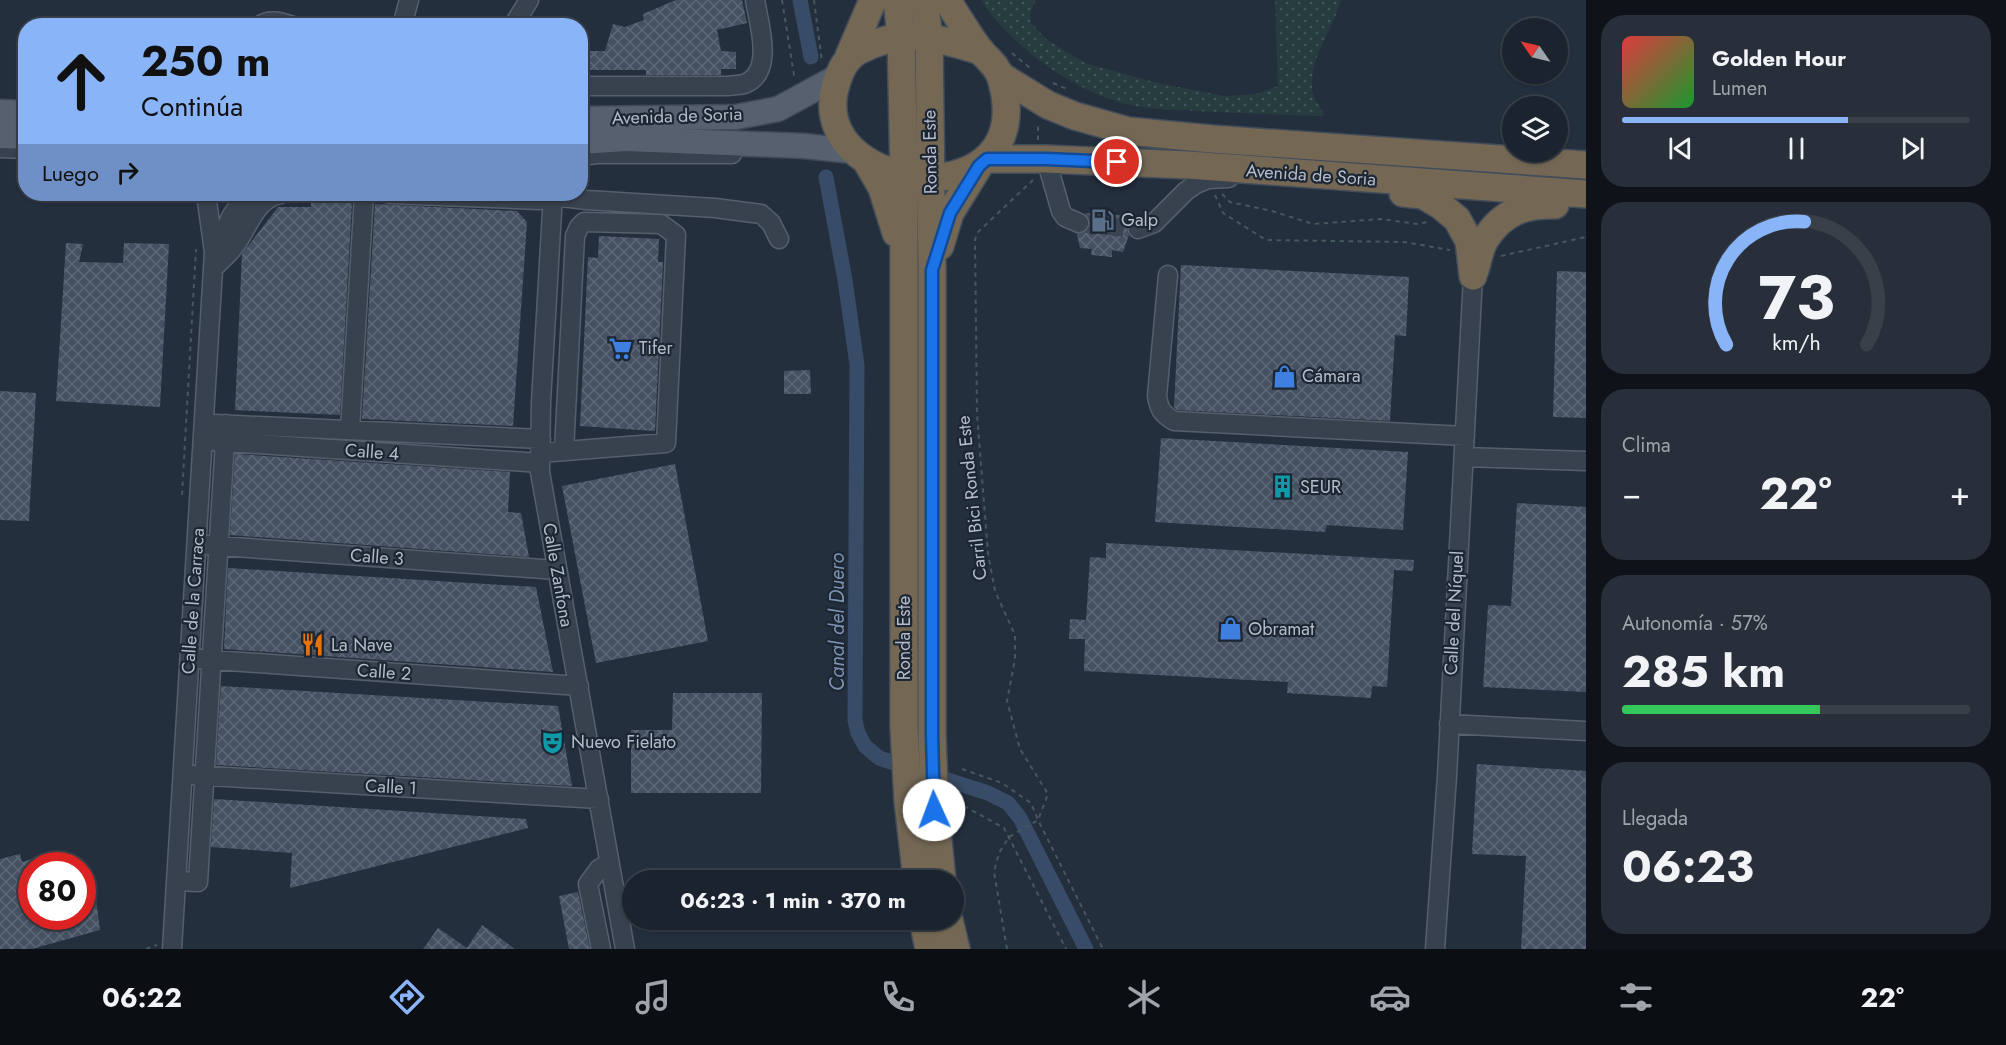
<!DOCTYPE html>
<html lang="es">
<meta charset="utf-8">
<style>
body{margin:0;font-family:Jost,sans-serif;background:#282f3a;color:#f1f3f6;height:100vh;display:flex;flex-direction:column;font-size:22px;white-space:nowrap}
*{box-sizing:border-box;margin:0}
p{font-size:20px;color:#a0a4aa}
.icon{flex:none;width:33px;height:33px;fill:none;stroke:currentColor;stroke-width:2;stroke-linecap:round;stroke-linejoin:round}
.map{position:relative;flex:1;overflow:hidden}
.details{display:flex;flex-direction:column;gap:15px;padding:15px;background:#0f1319;width:420px}
.details>*{flex:none}
.banner{position:absolute;left:18px;top:18px;width:570px;height:183px;border-radius:24px;box-shadow:0 2px 4px #0004,0 0 0 2px #39404a;background:#8ab4f8;color:#111;overflow:hidden}
.needle{width:39px;rotate:304deg}
.fabs{position:absolute;left:1502px;top:18px;display:grid;gap:12px}
.fabs a{display:grid;place-items:center;width:66px;height:66px;border-radius:50%;background:#1b232e;box-shadow:0 2px 4px #0004,0 0 0 2px #39404a;font-size:30px}
.speed{position:absolute;left:18px;top:852px;display:flex;gap:12px;font-size:30px;font-weight:700;text-align:center}
.speed>*{display:grid;place-content:center;width:78px;height:78px;border-radius:50%;background:#1b232e;box-shadow:0 2px 4px #0004,0 0 0 2px #39404a;line-height:1}
.speed .limit{border:9px solid #d22;background:#fff;color:#111}
.pin{position:absolute;display:grid;place-items:center;width:51px;height:51px;color:#fff;margin:-26px;border:3px solid #fff;border-radius:50%;box-shadow:0 2px 6px #0007}
.me{position:absolute;width:66px;margin:-33px;rotate:358deg;stroke-linejoin:round;filter:drop-shadow(0 0 4px #0008)}
.turn{display:flex;align-items:center;gap:21px;height:126px;padding:0 24px;font-size:27px}
.turn .icon{width:78px;height:78px;stroke-width:2.5}
.turn b{display:block;font-size:42px;line-height:51px}
.then{display:flex;align-items:center;height:57px;padding:0 24px;background:#0003;gap:12px;font-size:22px}
.big{font-size:45px;font-weight:700;line-height:1.1}
.details .tile{flex:1;display:flex;flex-direction:column;justify-content:center;gap:9px;min-width:0;padding:0 21px;border-radius:24px;background:#282f3a}
.details .dial{align-items:center;gap:0}
.dial svg{height:156px;overflow:visible;fill:none;stroke:#39404a;stroke-width:7;stroke-linecap:round;text-anchor:middle}
.dial text{fill:#f1f3f6;stroke:none}
.song{display:flex;align-items:center;gap:18px}
.cover{width:72px;height:72px;border-radius:9px;background:linear-gradient(135deg,hsl(0 70% 55%),hsl(130 70% 35%))}
.played{height:6px;border-radius:3px;background:linear-gradient(90deg,#8ab4f8 65%,#39404a 65%)}
.keys{display:flex;justify-content:space-around;direction:ltr}
.heat{display:flex;justify-content:space-between;align-items:center;font-size:33px;direction:ltr}
.charge{height:9px;border-radius:4px;background:linear-gradient(90deg,#34c759 57%,#39404a 0)}
.trip{position:absolute;left:622px;top:870px;width:342px;height:60px;border-radius:30px;background:#1b232e;box-shadow:0 2px 4px #0004,0 0 0 2px #39404a;font-weight:700;line-height:60px;text-align:center}
.tab-bar{display:flex;height:96px;justify-content:space-around;align-items:center;background:#0b0e12;color:#a0a4aa}
.tab-bar .icon{width:42px;height:42px}
.tab-bar .on{color:#8ab4f8}
.tab-bar b{font-size:27px;color:#f1f3f6}
main{display:flex;flex:1;min-height:0}
.map>svg:first-child{display:block}
</style>
<main>
<div class="map">
<svg width="1586" height="949" viewBox="0 0 1586 949">
<defs>
<pattern id="grass-dots" width="8" height="8" patternUnits="userSpaceOnUse" patternTransform="scale(1.5)"><rect width="8" height="8" fill="#263c3f"/><path d="M2 2h.1M6 6h.1" fill="none" stroke="#435659" stroke-width="1.8" stroke-linecap="round"/></pattern>
<pattern id="building-cross-hatch" width="8" height="8" patternUnits="userSpaceOnUse" patternTransform="scale(1.5)"><rect width="8" height="8" fill="#455162"/><path d="M0 0l8 8M0 8l8-8" fill="none" stroke="#5d6877"/></pattern>
</defs>
<rect width="100%" height="100%" fill="#242f3e"/>
<path fill="url(#grass-dots)" d="M981,0H1036L1031,10L1030,22L1047,40L1085,63L1157,83L1224,96L1256,94L1278,86L1275,0H1341C1333,29 1311,55 1312,86C1312,101 1322,105 1324,116C1281,115 1238,113 1196,111C1172,109 1145,110 1123,103C1073,90 1008,44 981,0Z"/>
<g fill="none" stroke-linecap="round" stroke-linejoin="round">
<path stroke="#394c67" stroke-width="15" d="M800,0L811,57
M826,177L845,280L857,365L855,720L858,733L865,746L879,758L988,793L1008,803L1020,818L1086,949"/>
</g>
<path fill="url(#building-cross-hatch)" d="M676,0H742L747,23L717,30L721,51L736,52V69H721V75H646V70H580V51H605L613,24L625,27L644,20L643,14Z
M311,201L352,203L340,415L235,410L242,254L278,207H311Z
M375,204L517,211L527,222L513,426L362,419Z
M1085,213L1135,216L1127,227L1129,235L1123,252L1112,250V257L1091,255L1092,249L1080,248L1077,234L1086,232L1090,222Z
M599,236L659,239L658,262H663L655,431L580,426L588,257L598,258Z
M66,243L83,244L79,262L123,263L124,243L169,244L160,407L56,401Z
M1181,265L1409,277L1406,336L1395,335L1390,421L1177,410L1174,407Z
M1557,271L1586,272V418L1553,417Z
M810,370L811,394H784V371Z
M0,391L36,393L29,521L0,520Z
M1161,438L1408,452L1403,530L1327,525L1325,532L1155,522Z
M235,454L510,472L508,512L521,513L529,557L230,535Z
M675,464L708,641L596,663L562,486Z
M1517,503L1586,507V692L1483,687L1488,605L1511,606Z
M1106,543L1414,560L1413,571L1394,570L1387,687L1372,686L1371,698L1287,693L1288,682L1084,671L1085,639H1069L1070,619L1086,620L1090,557L1106,558Z
M228,568L536,587L553,672L224,649Z
M221,686L558,706L572,786L216,765Z
M673,693H762L761,793H631V730H672Z
M1477,764L1586,771V949H1521L1526,856L1472,854Z
M214,799L526,819L528,828L290,888L292,853L211,847Z
M56,852L59,866H32V916H82V865L96,899L100,930L32,949H0V859L20,854L22,862Z
M578,892L590,949H569L559,896Z
M482,925L515,949H423L438,928L467,948Z"/>
<g fill="none" stroke-linecap="round" stroke-linejoin="round">
<path stroke="#3a4453" stroke-width="18" stroke-dasharray="18 9" stroke-linecap="butt" d="M1079,223L1138,229"/>
<defs>
<path id="minor" d="M259,26C269,18 281,22 293,26
M402,26L409,0
M513,26L529,0
M580,86H729C734,85 740,85 744,84C775,73 759,24 755,0
M0,148L26,149
M580,156L597,154H732
M1046,159L1061,211L1065,217L1079,223
M389,194L539,200L553,196L587,200L715,208L761,214L771,223L779,239
M553,194L541,402L540,472L625,949
M1138,229L1154,223L1186,191L1196,184L1208,179L1229,178
M214,252L232,215L247,194
M213,268C221,261 230,253 236,244C249,226 256,198 281,194
M1168,275L1157,396C1159,409 1162,414 1174,421L1465,436
M215,424L541,439
M350,430L364,194
M213,441L540,463
M540,453L666,443L676,235L661,224L584,222L579,227L575,236L564,451
M1464,457L1586,461
M206,545L557,570
M201,659L579,686
M1449,724L1586,731
M193,775L599,799
M176,881L198,882L226,424
M172,949L214,252L206,194
M601,949L588,884L599,869L609,863
M1435,949L1447,776L1473,276"/>
<path id="major" d="M0,112L26,113
M580,119L736,117L778,109L837,77
M0,136L26,137
M580,142L626,139L804,146L852,151"/>
<path id="highway" d="M897,0L901,36L904,175V728L908,801L917,880
M924,0L929,38L932,270V735L935,810L942,880
M947,0C957,16 968,34 979,49C987,59 997,65 1001,78C1043,220 814,197 834,92C838,76 843,60 858,51C904,27 934,37 981,51
M849,56L873,0
M1001,76L1048,105L1075,116L1128,131L1212,139L1586,165
M987,159H1046L1188,165L1586,194
M867,162L882,188L896,233
M1403,193L1423,195L1440,205L1457,219L1469,241L1473,276
M940,246L950,213L979,166
M1475,270C1478,260 1480,247 1486,238C1503,212 1525,204 1555,205
M923,920L929,949
M949,920L956,949"/>
</defs>
<use href="#minor" stroke="#565f6c" stroke-width="21"/>
<use href="#major" stroke="#414a57" stroke-width="27"/>
<use href="#highway" stroke="#434c59" stroke-width="30"/>
<path stroke="#44595c" stroke-width="2" stroke-dasharray="4.5 4.5" stroke-linecap="butt" d="M782,0L794,75L799,77
M814,0L822,62
M1012,53L1031,69
M1053,83L1067,89
M1038,140V124
M1222,194L1230,202L1272,211L1313,224L1381,219L1417,224L1428,222
M1215,195L1223,213L1266,240L1404,242L1450,250
M1501,256L1586,237
M182,495L196,249
M962,769L1002,783L1031,803L1038,820L1103,949
M964,806L1004,828L1066,949
M146,949L157,945
M1007,949L994,872L999,853L1009,837L1038,820L1048,794L1020,749L1007,701L1015,659V635L995,591L988,553L977,414L975,240L977,233L1033,180"/>
<use href="#minor" stroke="#38414e" stroke-width="18"/>
<use href="#major" stroke="#56606e" stroke-width="24"/>
<use href="#highway" stroke="#746855" stroke-width="27"/>
</g>
<g fill="none" stroke-linecap="round" stroke-linejoin="round">
<defs>
<path id="route" d="M934,810L932,735V270L950,213L979,166L987,159H1046L1117,162"/>
</defs>
<use href="#route" stroke="#114b97" stroke-width="15"/>
<use href="#route" stroke="#1a73e8" stroke-width="10"/>
</g>
<defs>
<symbol id="fuel-bare" viewBox="-9 -9 18 18"><path d="M-5.5-6h7V0h2V4h1.3V-2.5L3-4.5l.8-.8L6-3V5H2.5V1h-1V6h-7ZM-4.2-4.7v3.2H.2V-4.7Z" fill="#5c6f8a" stroke="#1d2633" stroke-width="2.5" paint-order="stroke"/></symbol>
<symbol id="supermarket-bare" viewBox="-9 -9 18 18"><path d="M-6-5.5h2.5l.6 2H6L4.5 2H-2.5L-4.4-4H-6ZM-1.5 3.2a1.3 1.3 0 1 0 .1 0ZM3 3.2a1.3 1.3 0 1 0 .1 0Z" fill="#3f7fe0" stroke="#1d2633" stroke-width="2.5" paint-order="stroke"/></symbol>
<symbol id="shop-bare" viewBox="-9 -9 18 18"><path d="M-5-2.5h2.3a2.7 3.5 0 0 1 5.4 0H5L5.5 6h-11ZM-1.5-2.5h3a1.5 2.3 0 0 0-3 0Z" fill="#3f7fe0" stroke="#1d2633" stroke-width="2.5" paint-order="stroke"/></symbol>
<symbol id="building-bare" viewBox="-9 -9 18 18"><path d="M-4-6H4V6H1V3H-1V6H-4ZM-2.5-4.3h1.7v1.8h-1.7ZM.8-4.3h1.7v1.8H.8ZM-2.5-1h1.7V.8h-1.7ZM.8-1h1.7V.8H.8Z" fill="#0f9aa8" stroke="#1d2633" stroke-width="2.5" paint-order="stroke"/></symbol>
<symbol id="restaurant-bare" viewBox="-9 -9 18 18"><path d="M-5-6h1v4h1v-4h1v4h1v-4h1v5L-1.5 .5V6h-2V.5L-5-1ZM5-6V6H3V1.5H1.5Q1.5-4 5-6Z" fill="#e8710a" stroke="#1d2633" stroke-width="2.5" paint-order="stroke"/></symbol>
<symbol id="theatre-bare" viewBox="-9 -9 18 18"><path d="M-5-5.5Q0-4 5-5.5V0Q5 5 0 6Q-5 5-5 0ZM-3.3-2.5H-1v1.5H-3.3ZM1-2.5H3.3v1.5H1ZM-2.8 1Q0 5.5 2.8 1Z" fill="#0f9aa8" stroke="#1d2633" stroke-width="2.5" paint-order="stroke"/></symbol>
</defs>
<g fill-rule="evenodd">
<use href="#fuel-bare" x="1086" y="204" width="33" height="33"/>
<use href="#supermarket-bare" x="604" y="332" width="33" height="33"/>
<use href="#shop-bare" x="1268" y="360" width="33" height="33"/>
<use href="#building-bare" x="1266" y="470" width="33" height="33"/>
<use href="#shop-bare" x="1214" y="612" width="33" height="33"/>
<use href="#restaurant-bare" x="296" y="628" width="33" height="33"/>
<use href="#theatre-bare" x="536" y="726" width="33" height="33"/>
</g>
<g text-anchor="middle" dominant-baseline="central" stroke-width="4.5" stroke-linejoin="round" paint-order="stroke">
<g font-size="18" fill="#b4bcc9" stroke="#1d2633">
<text transform="translate(677 116) rotate(-2)">Avenida de Soria</text>
<text transform="translate(930 152) rotate(-91)">Ronda Este</text>
<text transform="translate(1311 175) rotate(4)">Avenida de Soria</text>
<text transform="translate(372 452) rotate(4)">Calle 4</text>
<text transform="translate(972 498) rotate(-96)">Carril Bici Ronda Este</text>
<text transform="translate(377 557) rotate(4)">Calle 3</text>
<text transform="translate(558 575) rotate(80)">Calle Zanfona</text>
<text transform="translate(193 601) rotate(-86)">Calle de la Carraca</text>
<text transform="translate(1454 613) rotate(-87)">Calle del Níquel</text>
<text transform="translate(904 638) rotate(-90)">Ronda Este</text>
<text transform="translate(384 672) rotate(4)">Calle 2</text>
<text transform="translate(391 787) rotate(3)">Calle 1</text>
</g>
<g font-size="18" fill="#b4bcc9" stroke="#1d2633" text-anchor="start">
<text x="1121" y="220">Galp</text>
<text x="639" y="348">Tifer</text>
<text x="1302" y="376">Cámara</text>
<text x="1300" y="487">SEUR</text>
<text x="1248" y="629">Obramat</text>
<text x="331" y="645">La Nave</text>
<text x="571" y="742">Nuevo Fielato</text>
</g>
<g font-size="20" font-style="italic" fill="#7c92b1" stroke="#1d2633">
<text transform="translate(837 622) rotate(-90)">Canal del Duero</text>
</g>
</g>
</svg>
<div class="fabs">
<a><svg class="needle" viewBox="-14 -14 28 28"><path d="M0-13l5 13h-10z" fill="#e53935"/><path d="M0 13l5-13h-10z" fill="#a0a4aa"/></svg></a>
<a><svg class="icon" aria-label="layers" viewBox="0 0 24 24"><path d="M12 4l9 5-9 5-9-5zM3 14l9 5 9-5"/></svg></a>
</div>
<div class="speed"><div class="limit">80</div></div>
<div class="pin" style="left:1117px;top:162px;background:#d93025"><svg class="icon" aria-label="arrive" viewBox="0 0 24 24"><path d="M6 21V4h12l-3 4 3 4H6"/></svg></div>
<svg class="me" style="left:934px;top:810px" viewBox="-20 -20 40 40"><circle r="19" fill="#fff"/><path d="M0-13L10 11 0 6-10 11z" fill="#1a73e8"/></svg>
<div class="trip">06:23 · 1 min · 370 m</div>
<div class="banner">
<div class="turn"><svg class="icon" aria-label="ahead" viewBox="0 0 24 24"><path d="M12 20V5M6 11l6-6 6 6"/></svg><div><b>250 m</b>Continúa</div></div>
<div class="then">Luego<svg class="icon" aria-label="right" viewBox="0 0 24 24"><path d="M7 20v-9h11M14 6l5 5-5 5"/></svg></div>
</div>
</div>
<section class="details">
<div class="tile">
<div class="song"><i class="cover"></i><div><b>Golden Hour</b><p>Lumen</p></div></div>
<div class="played"></div>
<div class="keys"><svg class="icon" aria-label="previous" viewBox="0 0 24 24"><path d="M18 5L8 12l10 7zM5 5v14"/></svg><svg class="icon" aria-label="pause" viewBox="0 0 24 24"><path d="M8 5v14M16 5v14"/></svg><svg class="icon" aria-label="next" viewBox="0 0 24 24"><path d="M6 5l10 7-10 7zM19 5v14"/></svg></div>
</div>
<div class="tile dial"><svg viewBox="0 0 100 80">
<path d="M14 69A42 42 0 1 1 86 69"/>
<path d="M14 69A42 42 0 0 1 54 6" stroke="#8ab4f8"/>
<text x="50" y="56" font-size="32" font-weight="700">73</text>
<text x="50" y="72" font-size="11">km/h</text>
</svg></div>
<div class="tile"><p>Clima</p>
<div class="heat"><a>−</a><b class="big">22°</b><a>+</a></div>
</div>
<div class="tile"><p>Autonomía · 57%</p><b class="big">285 km</b><div class="charge"></div></div>
<div class="tile"><p>Llegada</p><b class="big">06:23</b></div>
</section>
</main>
<nav class="tab-bar">
<b>06:22</b>
<svg class="icon on" aria-label="directions" viewBox="0 0 24 24"><path d="M12 3l9 9-9 9-9-9zM9 14v-3h6M13 9l2 2-2 2"/></svg>
<svg class="icon" aria-label="music" viewBox="0 0 24 24"><path d="M9 18V5l10-2v13"/><circle cx="6" cy="18" r="3"/><circle cx="16" cy="16" r="3"/></svg>
<svg class="icon" aria-label="phone" viewBox="0 0 24 24"><path d="M5 4h4l2 5-3 2q2 4 5 5l2-3 5 2v4C11 20 4 13 5 4z"/></svg>
<svg class="icon" aria-label="climate" viewBox="0 0 24 24"><path d="M12 3v18M4 7l16 10M4 17L20 7"/></svg>
<svg class="icon" aria-label="car" viewBox="0 0 24 24"><path d="M5 17H2v-5l4-1 3-4h7l3 4 3 1v5h-3M9 17h6M6 11h13"/><circle cx="7" cy="17" r="2"/><circle cx="17" cy="17" r="2"/></svg>
<svg class="icon" aria-label="filters" viewBox="0 0 24 24"><path d="M4 7h16M4 17h16"/><circle cx="9" cy="7" r="2"/><circle cx="15" cy="17" r="2"/></svg>
<b>22°</b>
</nav>
